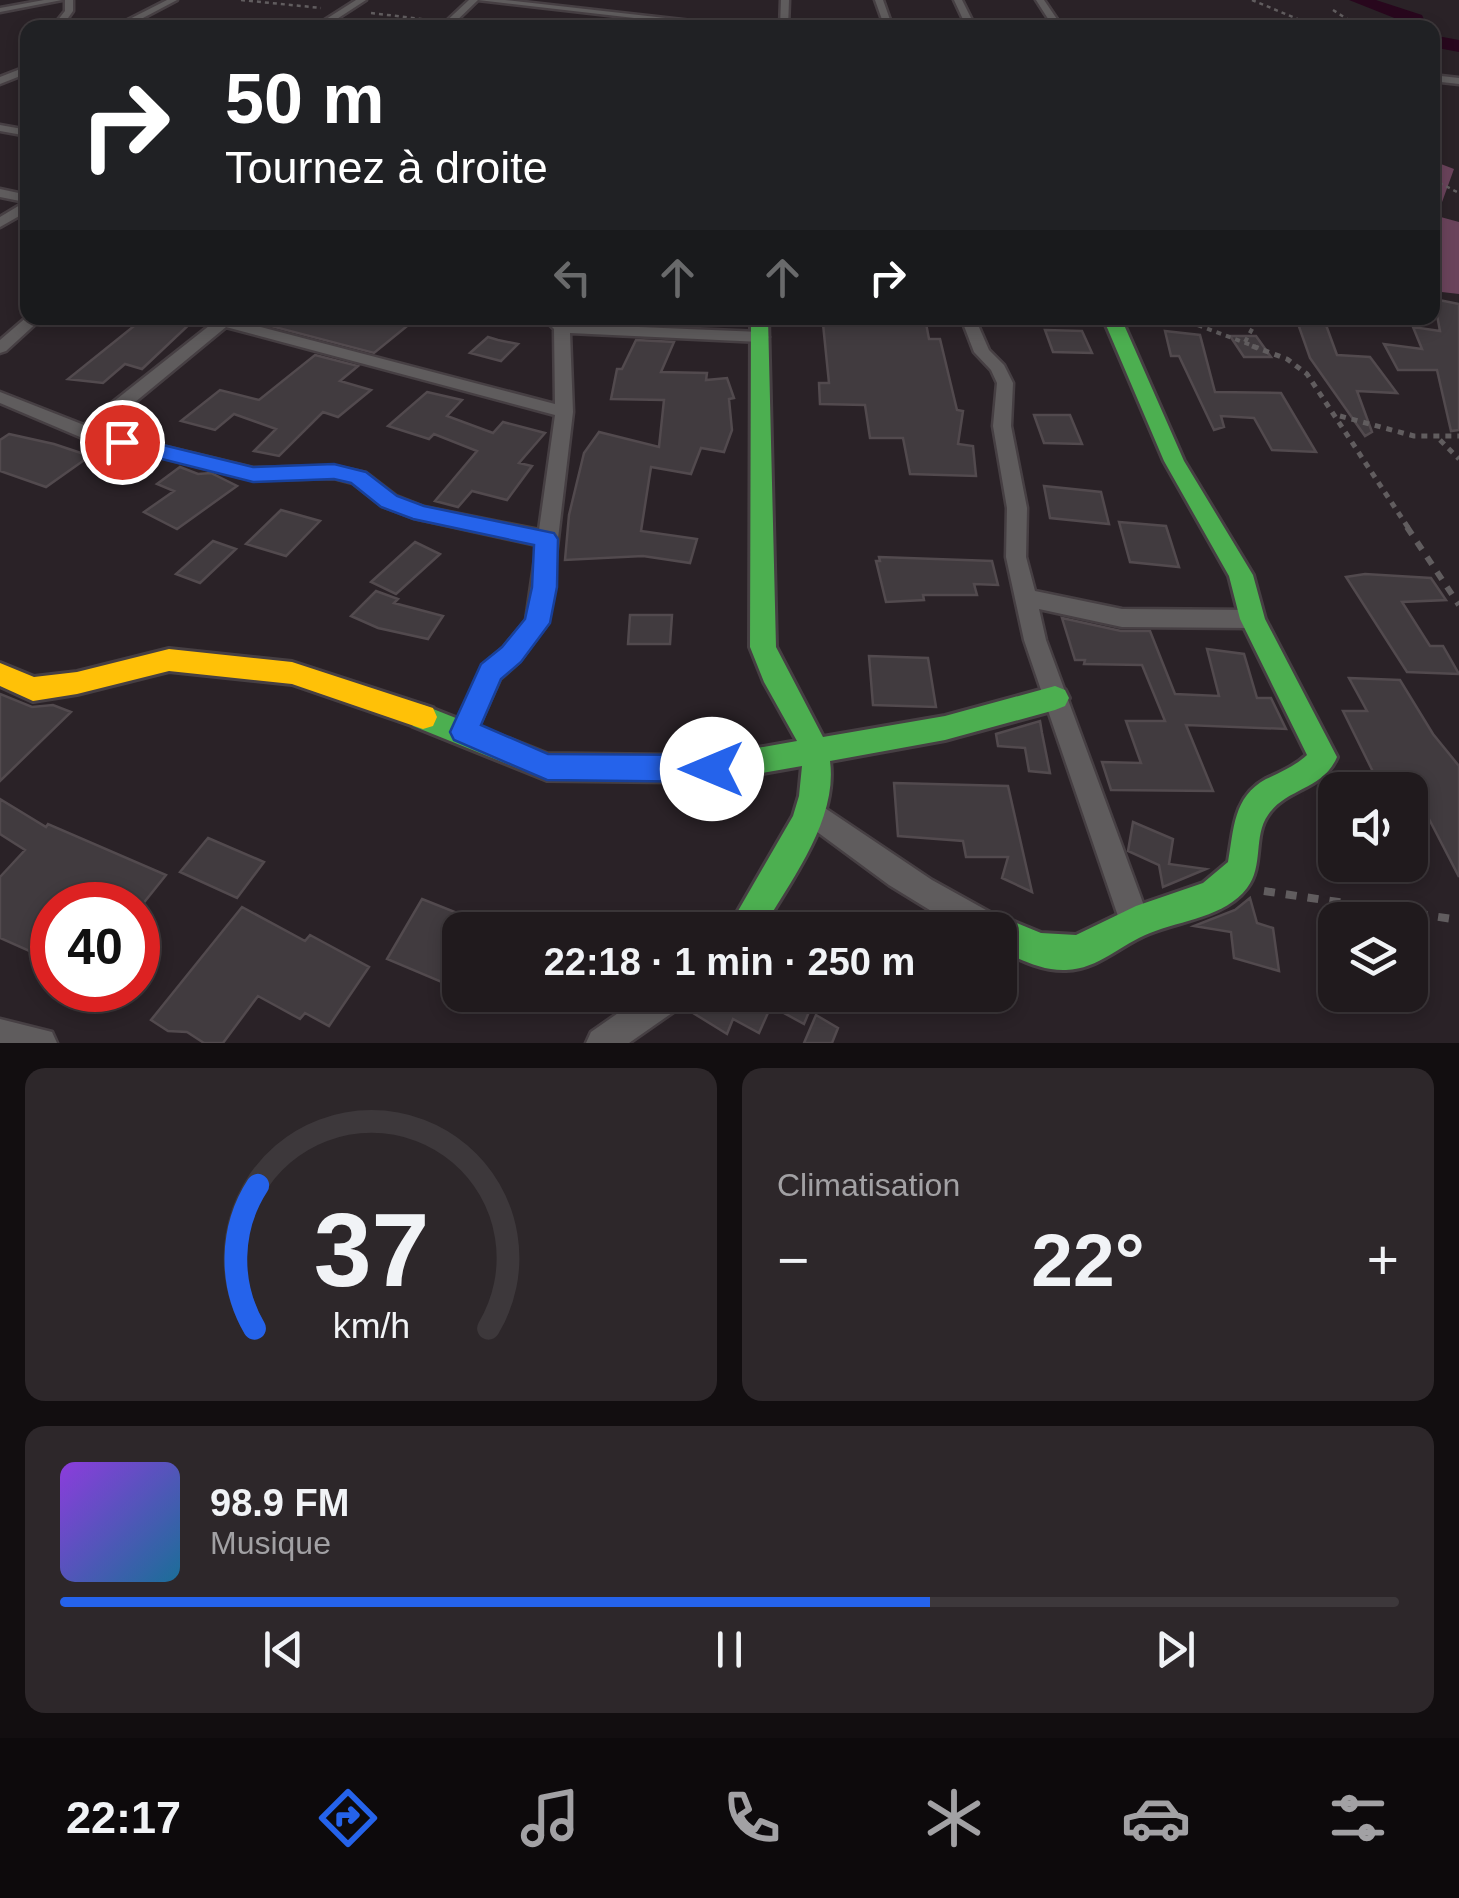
<!DOCTYPE html>
<html lang="fr">
<meta charset="utf-8">
<style>
body{margin:0;font-family:Arial,sans-serif;background:#2d272a;color:#f1f3f6;height:100vh;display:flex;flex-direction:column;font-size:38px;white-space:nowrap}
*{box-sizing:border-box;margin:0}
p{font-size:32px;color:#a2a1a4}
.icon{flex:none;width:55px;height:55px;fill:none;stroke:currentColor;stroke-width:2;stroke-linecap:round;stroke-linejoin:round}
.map{position:relative;height:1043px;overflow:hidden}
.sheet{display:flex;flex-direction:column;gap:25px;padding:25px;background:#120e10;flex:1}
.sheet>*{flex:none}
.top-card{position:absolute;left:20px;top:20px;width:1420px;height:305px;border-radius:20px;box-shadow:0 5px 15px #0003,0 0 0 2px #3d383b;background:#202124;color:#fff;overflow:hidden}
.buttons{position:absolute;left:1318px;top:772px;display:grid;gap:20px}
.buttons a{display:grid;place-items:center;width:110px;height:110px;border-radius:20px;background:#201a1d;box-shadow:0 5px 15px #0003,0 0 0 2px #3d383b;font-size:50px}
.speed{position:absolute;left:30px;top:882px;display:flex;gap:20px;font-size:50px;font-weight:700;text-align:center}
.speed>*{display:grid;place-content:center;width:130px;height:130px;border-radius:50%;background:#201a1d;box-shadow:0 5px 15px #0003,0 0 0 2px #3d383b;line-height:1}
.speed .limit{border:15px solid #d22;background:#fff;color:#111}
.pin{position:absolute;display:grid;place-items:center;width:85px;height:85px;color:#fff;margin:-42px;border:5px solid #fff;border-radius:50%;box-shadow:0 2px 10px #0007}
.me{position:absolute;width:110px;margin:-55px;rotate:270deg;stroke-linejoin:round;filter:drop-shadow(0 0 8px #0008)}
.turn{display:flex;align-items:center;gap:35px;height:210px;padding:0 40px;font-size:45px}
.turn .icon{width:130px;height:130px;stroke-width:2.5}
.turn b{display:block;font-size:70px;line-height:85px}
.lanes{display:flex;align-items:center;height:95px;padding:0 40px;background:#0003;justify-content:center;gap:50px;direction:ltr}
.lanes .off{opacity:.35}
.big{font-size:75px;font-weight:700;line-height:1.1}
.sheet .card{flex:1;display:flex;flex-direction:column;justify-content:center;gap:15px;min-width:0;padding:0 35px;border-radius:20px;background:#2d272a}
.sheet .dial{align-items:center;gap:0}
.dial svg{height:260px;overflow:visible;fill:none;stroke:#3d383b;stroke-width:7;stroke-linecap:round;text-anchor:middle}
.dial text{fill:#f1f3f6;stroke:none}
.song{display:flex;align-items:center;gap:30px}
.cover{width:120px;height:120px;border-radius:15px;background:linear-gradient(135deg,hsl(270 70% 55%),hsl(200 70% 35%))}
.played{height:10px;border-radius:5px;background:linear-gradient(90deg,#2563eb 65%,#3d383b 65%)}
.keys{display:flex;justify-content:space-around;direction:ltr}
.heat{display:flex;justify-content:space-between;align-items:center;font-size:55px;direction:ltr}
.sheet .tiles{flex:1;display:grid;gap:25px;grid-template-columns:1fr 1fr}
.card:last-child{grid-column:span 2}
.trip{position:absolute;left:442px;top:912px;width:575px;height:100px;border-radius:20px;background:#201a1d;box-shadow:0 5px 15px #0003,0 0 0 2px #3d383b;font-weight:700;line-height:100px;text-align:center}
.dock{display:flex;height:160px;justify-content:space-around;align-items:center;background:#0d0a0c;color:#a2a1a4}
.dock .icon{width:70px;height:70px}
.dock .current{color:#2563eb}
.dock b{font-size:45px;color:#f1f3f6}
.map>svg:first-child{display:block}
</style>
<div class="map">
<svg width="1459" height="1043" viewBox="0 0 1459 1043">
<rect width="100%" height="100%" fill="#2a2227"/>
<path fill="#6a435b" d="M1433,161L1454,169L1437,216L1459,222V294L1433,291Z"/>
<g fill="none" stroke-linecap="round" stroke-linejoin="round">
<path fill="#28071d" fill-rule="evenodd" d="M1349,0H1376L1422,15L1428,28H1409L1407,23Z
M1432,35L1459,40V52L1432,47Z"/>
</g>
<path fill="#413b3f" stroke="#524a4e" stroke-width="2.5" d="M1434,299L1459,304V430L1451,431L1437,370H1398L1384,344L1422,349L1413,327L1440,331Z
M144,318H196L142,369L125,364L103,383L68,379Z
M268,318H417L374,353L267,325Z
M886,318H925L929,339H940L957,410L963,411L958,444L973,446L976,476L910,474L903,438H870L865,405L820,404L819,383H829L823,324L887,325Z
M1297,321L1326,325L1337,355L1370,357L1397,393L1357,391L1372,432L1365,436L1310,358Z
M1045,330L1082,331L1092,353L1053,352Z
M1165,331L1200,335L1215,392L1281,393L1316,452L1272,450L1254,418L1221,416L1224,427L1214,430L1179,356H1171Z
M1230,336H1256L1271,357H1244Z
M488,337L498,340L518,344L501,361L470,353Z
M636,340L674,342L661,372L707,373L706,380L727,378L734,398L729,399L732,430L724,452L701,448L691,474L651,467L641,531L697,539L690,563L643,556L565,560L569,515L584,453L599,432L659,447L664,400L611,399L617,369H622Z
M315,355L358,366L340,381L371,390L338,417L323,412L279,456L254,451L276,429L234,414L215,430L181,421L220,390L259,400Z
M427,392L462,400L447,416L493,433L503,422L545,433L519,463L532,466L507,500L472,491L458,507L435,501L477,451L434,434L429,439L388,426Z
M1034,415H1070L1082,444L1044,443Z
M9,434L54,444L90,456L46,487L0,471V440Z
M180,467L198,474L211,473L237,486L177,529L144,512L174,491L157,484Z
M1044,486L1101,492L1109,524L1050,518Z
M281,510L320,521L286,556L246,544Z
M1119,522L1166,526L1179,567L1130,562Z
M213,541L236,549L200,583L176,574Z
M415,542L440,554L396,594L371,582Z
M879,557L992,561L998,585L974,584L977,595H923L924,600L886,602L876,561H880Z
M1365,574L1431,578L1446,600L1402,602L1430,646H1443L1459,674L1407,672L1346,577Z
M376,591L398,599L394,603L443,616L428,639L378,628L351,616Z
M630,615H672L670,644H628Z
M1062,618L1121,631H1150L1175,694L1219,696L1207,649L1244,654L1257,698H1271L1286,729L1186,725L1213,791L1111,790L1102,762L1141,763L1126,721H1165L1142,665L1084,664L1085,660H1075Z
M869,656L928,658L936,707L873,705Z
M1349,678L1400,680L1433,734L1459,766V877L1414,790H1382L1343,711H1367Z
M0,694L32,707L53,705L71,712L0,781Z
M1040,721L1042,733L1050,773L1029,771L1025,748L998,746L996,734Z
M894,783L1008,786L1032,892L1002,878L1008,857H966L963,841L898,836Z
M0,799L46,827L48,824L166,875L142,905H52V961L0,938V877L25,850L0,834Z
M1133,822L1173,839L1169,864L1206,869L1163,887L1159,865L1128,851Z
M208,838L264,862L237,898L180,872Z
M1250,898L1257,923L1273,928L1279,971L1234,958L1231,932L1194,926L1235,910Z
M422,899L460,914V969L451,986L387,959Z
M242,907L305,941L310,935L369,967L329,1026L305,1013L300,1019L258,996L223,1043H204L187,1032L168,1031L151,1020Z
M689,995H816L804,1024L771,1006L759,1033L733,1019L727,1034L685,1008Z
M816,1015L838,1028L832,1043H804Z"/>
<g fill="none" stroke-linecap="round" stroke-linejoin="round">
<defs>
<path id="street" d="M44,0H62L0,12V8Z
M65,0H73V11L66,21L72,28H63L57,21L65,11Z
M167,0H177L124,28H112Z
M356,0H366L323,28H312Z
M469,0H478L449,28H439Z
M478,0H505L754,28H721Z
M781,0H789L788,28H780Z
M875,0H883L893,28H885Z
M954,0H962L976,28H967Z
M1036,0H1044L1063,28H1054Z
M28,66V73L0,84V77Z
M1432,75L1459,78V84L1432,81Z
M0,125L28,130V136L0,131Z
M0,189L28,195V211L0,227V217L25,202L0,197Z
M28,316L42,318L6,351L0,353V340Z
M219,318H235L234,320L555,404L554,329L543,318H559L566,324L761,332L769,337L761,342L570,333L573,412L548,623L519,662L500,679L473,739L464,742L455,739L452,731L483,665L503,648L526,620L537,545L414,518L382,506L353,483L334,478L253,480L80,437L0,403V392L84,425ZM226,327L555,415L539,530L424,507L396,496L366,473L334,466L253,468L100,431Z
M961,318H975L989,350L1004,365L1013,383L1011,426L1027,508L1026,557L1035,591L1122,609L1253,610L1261,613L1264,619L1261,625L1253,628L1122,627L1039,609L1046,640L1150,922L1145,932L1135,937L1125,932L1120,922L1024,640L1006,557L1007,508L993,426L997,383L991,370L974,352Z
M810,798L932,880L1004,920L1009,930L1004,940L1000,942V930L959,928L889,885L801,820L797,811L801,802Z
M644,995H686L682,1006L629,1043H586L591,1032Z
M0,1019L52,1032L57,1043H0Z"/>
<path id="fast" d="M751,318H768L776,647L823,737L945,716L1055,686L1065,690L1069,698L1065,706L1055,710L945,740L830,761C838,821 790,881 762,930H727L793,816L799,796L802,766L712,782L547,780L413,726L409,717L413,708L423,705L547,754L712,756L797,741L764,682L750,647Z
M1103,318H1121L1184,461L1253,575L1265,619L1337,757C1323,790 1286,788 1268,815C1253,836 1264,866 1247,888C1225,917 1182,920 1150,933C1121,944 1099,969 1066,970C1043,971 1021,960 1000,950V930H985L988,921L1000,916L1041,933L1076,935L1136,906L1203,883L1228,862C1234,829 1233,797 1266,779C1281,772 1295,766 1307,755L1240,619L1229,576L1164,461Z"/>
<path id="slow" d="M169,649L292,662L433,708L437,717L433,726L423,729L292,684L169,671L77,694L33,701L0,686V663L34,677L77,672Z"/>
</defs>
<use href="#street" stroke="#463f43" stroke-width="5"/>
<use href="#fast" stroke="#463f43" stroke-width="6"/>
<use href="#slow" stroke="#463f43" stroke-width="6"/>
<path stroke="#615d5f" stroke-width="2.5" stroke-dasharray="4 4" stroke-linecap="butt" d="M241,0L321,8
M1252,0L1319,28
M1333,10L1361,28
M371,13L430,20
M471,25L493,28
M1432,179L1459,193"/>
<path stroke="#615d5f" stroke-width="4" stroke-dasharray="5 5" stroke-linecap="butt" d="M1179,318L1259,348
M1245,342L1258,318"/>
<path stroke="#615d5f" stroke-width="5" stroke-dasharray="6 6" stroke-linecap="butt" d="M1252,346L1287,359L1307,374L1409,529
M1340,416L1414,436H1459
M1440,440L1459,459"/>
<path stroke="#615d5f" stroke-width="6" stroke-dasharray="9 9" stroke-linecap="butt" d="M1407,527L1459,605"/>
<path stroke="#615d5f" stroke-width="8" stroke-dasharray="11 11" stroke-linecap="butt" d="M1264,891L1459,920"/>
<use href="#street" fill="#5f5c5d" fill-rule="evenodd"/>
<use href="#fast" fill="#4caf50" fill-rule="evenodd"/>
<use href="#slow" fill="#ffc107" fill-rule="evenodd"/>
</g>
<path fill="#2563eb" stroke="#184099" stroke-width="2.5" d="M122,435L253,467L334,464L366,472L397,496L424,506L554,533L558,539L557,587L550,623L521,662L501,679L481,725L548,754L712,755L723,759L727,769L723,778L712,782L547,780L454,740L450,732L481,664L502,647L525,619L532,587L534,545L413,519L381,507L351,483L334,479L253,482L114,447L111,442Z"/>
</svg>
<div class="buttons">
<a><svg class="icon" aria-label="sound" viewBox="0 0 24 24"><path d="M4 9h4l5-4v14l-5-4H4zM17 9q2 3 0 6"/></svg></a>
<a><svg class="icon" aria-label="layers" viewBox="0 0 24 24"><path d="M12 4l9 5-9 5-9-5zM3 14l9 5 9-5"/></svg></a>
</div>
<div class="speed"><div class="limit">40</div></div>
<div class="pin" style="left:122px;top:442px;background:#d93025"><svg class="icon" aria-label="arrive" viewBox="0 0 24 24"><path d="M6 21V4h12l-3 4 3 4H6"/></svg></div>
<svg class="me" style="left:712px;top:769px" viewBox="-20 -20 40 40"><circle r="19" fill="#fff"/><path d="M0-13L10 11 0 6-10 11z" fill="#2563eb"/></svg>
<div class="trip">22:18 · 1 min · 250 m</div>
<div class="top-card">
<div class="turn"><svg class="icon" aria-label="right" viewBox="0 0 24 24"><path d="M7 20v-9h11M14 6l5 5-5 5"/></svg><div><b>50 m</b>Tournez à droite</div></div>
<div class="lanes"><svg class="icon off" aria-label="left" viewBox="0 0 24 24"><path d="M17 20v-9H6M10 6l-5 5 5 5"/></svg><svg class="icon off" aria-label="ahead" viewBox="0 0 24 24"><path d="M12 20V5M6 11l6-6 6 6"/></svg><svg class="icon off" aria-label="ahead" viewBox="0 0 24 24"><path d="M12 20V5M6 11l6-6 6 6"/></svg><svg class="icon" aria-label="right" viewBox="0 0 24 24"><path d="M7 20v-9h11M14 6l5 5-5 5"/></svg></div>
</div>
</div>
<section class="sheet">
<div class="tiles">
<div class="card dial"><svg viewBox="0 0 100 80">
<path d="M14 69A42 42 0 1 1 86 69"/>
<path d="M14 69A42 42 0 0 1 15 25" stroke="#2563eb"/>
<text x="50" y="56" font-size="32" font-weight="700">37</text>
<text x="50" y="72" font-size="11">km/h</text>
</svg></div>
<div class="card"><p>Climatisation</p>
<div class="heat"><a>−</a><b class="big">22°</b><a>+</a></div>
</div>
<div class="card">
<div class="song"><i class="cover"></i><div><b>98.9 FM</b><p>Musique</p></div></div>
<div class="played"></div>
<div class="keys"><svg class="icon" aria-label="previous" viewBox="0 0 24 24"><path d="M18 5L8 12l10 7zM5 5v14"/></svg><svg class="icon" aria-label="pause" viewBox="0 0 24 24"><path d="M8 5v14M16 5v14"/></svg><svg class="icon" aria-label="next" viewBox="0 0 24 24"><path d="M6 5l10 7-10 7zM19 5v14"/></svg></div>
</div>
</div>
</section>
<nav class="dock">
<b>22:17</b>
<svg class="icon current" aria-label="directions" viewBox="0 0 24 24"><path d="M12 3l9 9-9 9-9-9zM9 14v-3h6M13 9l2 2-2 2"/></svg>
<svg class="icon" aria-label="music" viewBox="0 0 24 24"><path d="M9 18V5l10-2v13"/><circle cx="6" cy="18" r="3"/><circle cx="16" cy="16" r="3"/></svg>
<svg class="icon" aria-label="phone" viewBox="0 0 24 24"><path d="M5 4h4l2 5-3 2q2 4 5 5l2-3 5 2v4C11 20 4 13 5 4z"/></svg>
<svg class="icon" aria-label="climate" viewBox="0 0 24 24"><path d="M12 3v18M4 7l16 10M4 17L20 7"/></svg>
<svg class="icon" aria-label="car" viewBox="0 0 24 24"><path d="M5 17H2v-5l4-1 3-4h7l3 4 3 1v5h-3M9 17h6M6 11h13"/><circle cx="7" cy="17" r="2"/><circle cx="17" cy="17" r="2"/></svg>
<svg class="icon" aria-label="filters" viewBox="0 0 24 24"><path d="M4 7h16M4 17h16"/><circle cx="9" cy="7" r="2"/><circle cx="15" cy="17" r="2"/></svg>
</nav>
